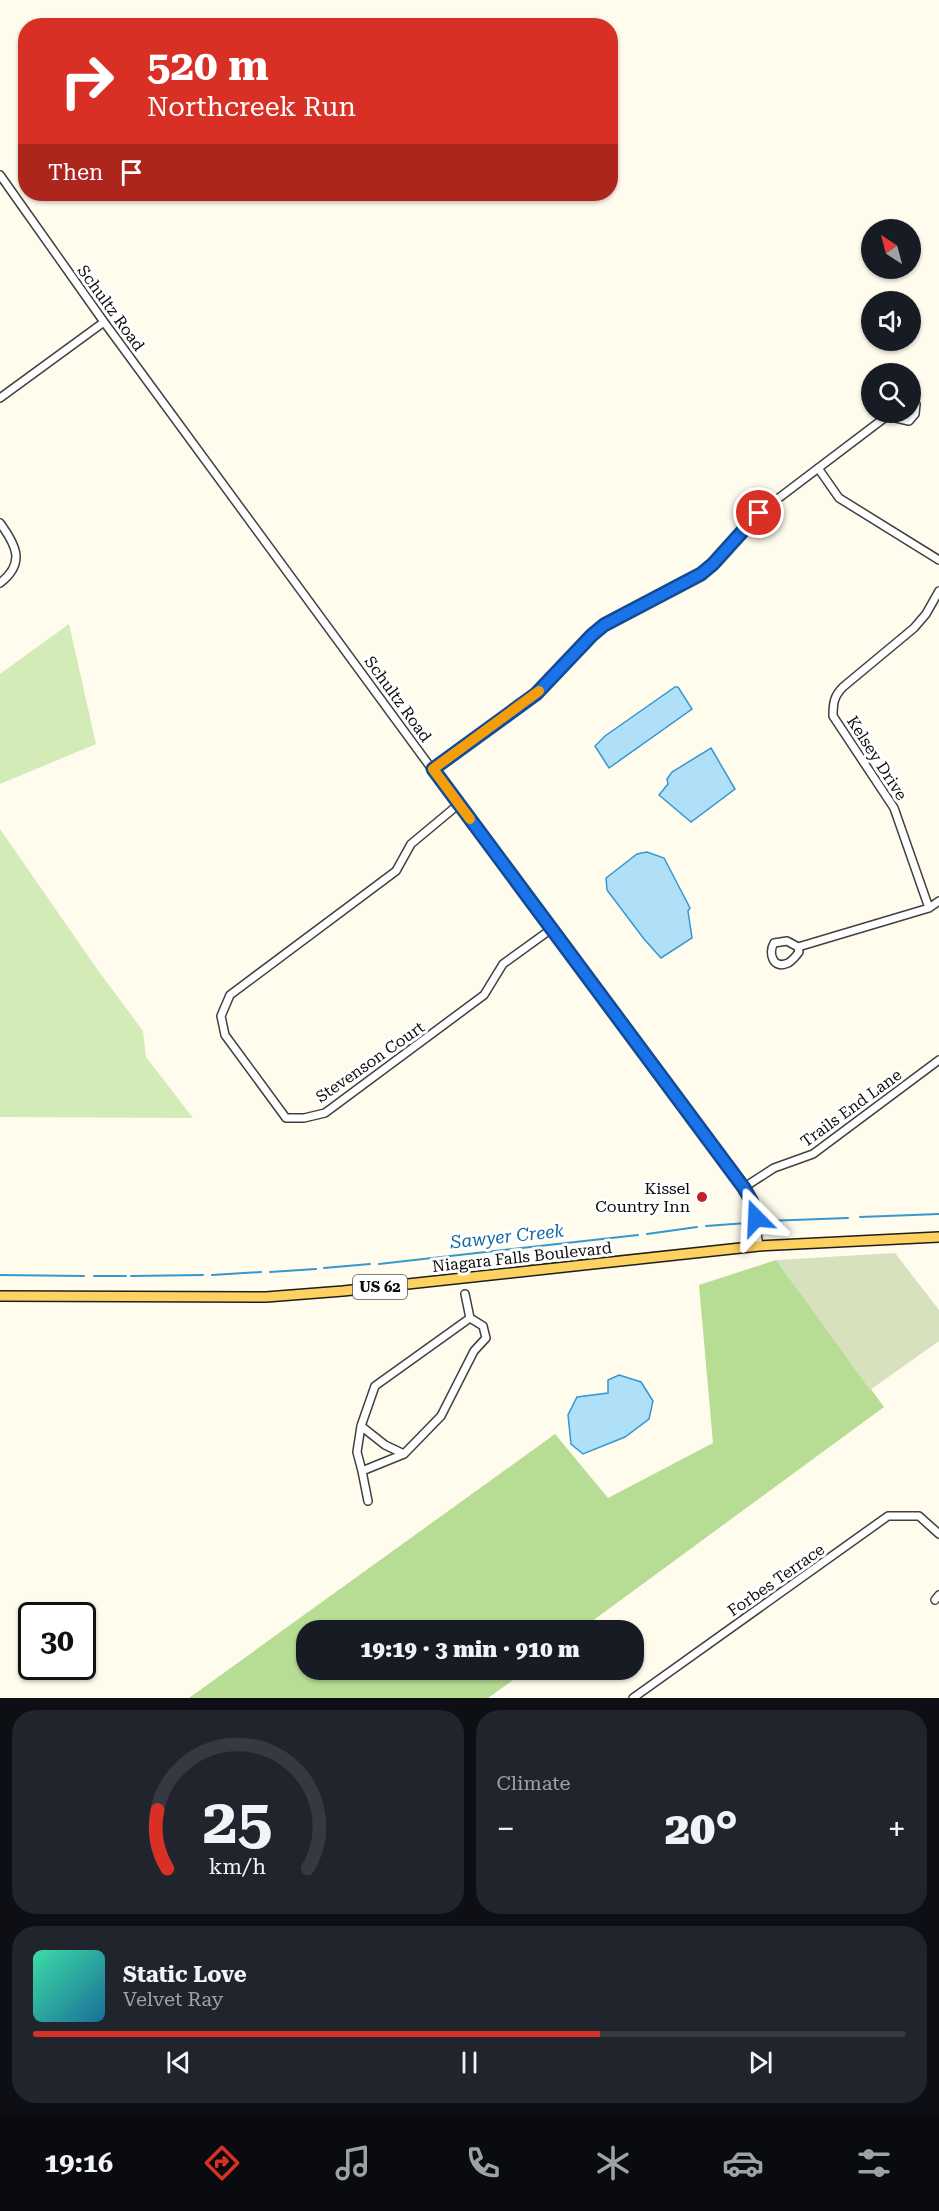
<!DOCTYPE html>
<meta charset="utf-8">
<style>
body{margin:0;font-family:"Roboto Serif",serif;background:#20242c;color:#f1f3f6;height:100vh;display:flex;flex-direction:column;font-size:22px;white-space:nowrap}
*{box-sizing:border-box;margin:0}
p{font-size:20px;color:#9ea1a6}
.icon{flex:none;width:33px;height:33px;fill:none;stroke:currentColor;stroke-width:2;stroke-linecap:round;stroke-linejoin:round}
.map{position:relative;height:1698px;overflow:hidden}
.drawer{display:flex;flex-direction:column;gap:12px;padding:12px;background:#0d0f14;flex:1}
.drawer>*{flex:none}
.top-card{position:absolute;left:18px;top:18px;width:600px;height:183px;border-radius:24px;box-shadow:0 2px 4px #0004;background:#d93025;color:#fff;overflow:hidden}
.needle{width:39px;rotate:324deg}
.buttons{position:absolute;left:861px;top:219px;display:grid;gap:12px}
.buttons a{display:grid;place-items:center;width:60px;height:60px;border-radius:50%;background:#171b24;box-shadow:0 2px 4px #0004;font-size:30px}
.speed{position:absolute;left:18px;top:1602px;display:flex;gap:12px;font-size:30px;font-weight:700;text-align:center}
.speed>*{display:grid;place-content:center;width:78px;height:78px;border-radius:50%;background:#171b24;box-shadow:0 2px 4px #0004;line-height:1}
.speed .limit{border:3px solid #111;border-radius:9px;background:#fff;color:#111}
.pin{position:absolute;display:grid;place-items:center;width:51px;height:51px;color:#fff;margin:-26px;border:3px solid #fff;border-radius:50%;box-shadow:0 2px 6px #0007}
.me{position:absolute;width:66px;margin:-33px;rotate:339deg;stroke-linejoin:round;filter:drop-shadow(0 0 4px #0008)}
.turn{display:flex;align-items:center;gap:21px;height:126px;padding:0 30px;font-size:27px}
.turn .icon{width:78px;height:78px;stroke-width:2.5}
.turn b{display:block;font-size:42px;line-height:51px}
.then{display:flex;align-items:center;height:57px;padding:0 30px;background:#0003;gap:12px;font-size:22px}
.big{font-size:45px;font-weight:800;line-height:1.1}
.drawer .card{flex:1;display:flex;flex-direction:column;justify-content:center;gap:9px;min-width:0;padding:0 21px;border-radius:24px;background:#20242c}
.drawer .dial{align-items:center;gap:0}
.dial svg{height:156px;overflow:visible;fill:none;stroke:#363941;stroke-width:7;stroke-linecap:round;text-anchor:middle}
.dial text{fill:#f1f3f6;stroke:none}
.song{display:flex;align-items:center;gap:18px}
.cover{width:72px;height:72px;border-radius:9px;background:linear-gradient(135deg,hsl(160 70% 55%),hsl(200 70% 35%))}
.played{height:6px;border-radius:3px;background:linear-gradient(90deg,#d93025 65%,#363941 65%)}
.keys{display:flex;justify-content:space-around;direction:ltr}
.heat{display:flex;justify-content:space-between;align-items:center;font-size:33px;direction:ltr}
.drawer .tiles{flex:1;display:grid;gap:12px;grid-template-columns:1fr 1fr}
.card:last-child{grid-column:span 2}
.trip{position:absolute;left:296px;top:1620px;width:348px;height:60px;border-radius:24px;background:#171b24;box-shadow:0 2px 4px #0004;font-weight:800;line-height:60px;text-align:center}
.tab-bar{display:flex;height:96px;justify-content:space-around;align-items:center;background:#090b0e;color:#9ea1a6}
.tab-bar .icon{width:42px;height:42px}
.tab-bar .on{color:#d93025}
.tab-bar b{font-size:27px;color:#f1f3f6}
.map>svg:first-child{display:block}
</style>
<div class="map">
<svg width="939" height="1698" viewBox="0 0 939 1698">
<rect width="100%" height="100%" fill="#fffbed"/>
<path fill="#d3ebb6" d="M69,624L96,744L0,784V674Z
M0,829L97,969L143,1031L146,1057L193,1118L0,1117Z"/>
<path fill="#b7dc94" d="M776,1260L884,1407L580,1630H306V1670H527L488,1698H189L555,1434L608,1498L713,1443L699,1285Z"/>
<path fill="#d7e1be" d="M895,1253L939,1310V1341L870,1390L776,1260Z"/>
<path fill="#b0dff8" stroke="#3598d2" stroke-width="1.5" d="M675,687H678L692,709L609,768L595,746L605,736Z
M711,748L735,789L691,822L659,795L668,784L667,779L672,772Z
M647,852L664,858L690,908L688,911L692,938L661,958L644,939L607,890L606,878L637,854Z
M619,1375L641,1382L653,1401L649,1419L625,1437L583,1454L571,1444L568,1415L577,1397L608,1393V1380Z"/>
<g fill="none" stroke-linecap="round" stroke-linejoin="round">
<path stroke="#3598d2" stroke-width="2" d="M860,1217L939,1214
M766,1221L848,1218
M706,1226L747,1223
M647,1234L697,1227
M379,1264L638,1235
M324,1268L370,1264
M270,1272L316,1269
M0,1275L84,1276
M212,1275L261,1272
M94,1276H126
M131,1276L203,1275"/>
<defs>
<path id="minor" d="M0,175L104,322L550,930L743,1188L752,1202L759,1246
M0,398L104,322
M887,416L909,421L915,414L916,404L910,396
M818,468L839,498L939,560
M0,523C16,545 26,563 0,583
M433,769L536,694L592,635L604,625L701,574L713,564L759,513L887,416L888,412
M459,804L411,844L396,871L230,995L221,1016L225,1035L286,1118H304L325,1113L484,995L503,964L550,930
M929,908L894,808L833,716C833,703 834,696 843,687L914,628L926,614L939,591
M798,947L799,952C796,956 792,961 788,963C773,970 768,953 774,943L787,941L798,947L929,908L939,901
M743,1188L774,1168L813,1154L939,1060
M361,1426L385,1445L404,1454
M362,1471L357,1452L361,1426L375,1386L470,1318
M368,1501L362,1471L404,1454L441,1416L474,1351L486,1338L483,1326L470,1318L465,1294
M935,1600L939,1595
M633,1698L888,1516H919L939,1534"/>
<path id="major" d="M0,1296L266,1297L343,1291L759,1246L939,1237"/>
</defs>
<use href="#minor" stroke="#404040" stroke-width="10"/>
<use href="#major" stroke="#1e1e1e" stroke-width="12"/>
<use href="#minor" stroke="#fff" stroke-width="7"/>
<use href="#major" stroke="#fdd260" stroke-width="9"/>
</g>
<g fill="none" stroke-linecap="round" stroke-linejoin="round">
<defs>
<path id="route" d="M756,1218L752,1202L744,1188L433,769L536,694L592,635L604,625L701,574L713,564L759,513"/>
</defs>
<use href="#route" stroke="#114b97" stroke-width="15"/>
<use href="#route" stroke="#1a73e8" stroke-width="10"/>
<path stroke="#f59e0b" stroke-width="10" d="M470,819L433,769L539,691"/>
</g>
<circle fill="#c2212d" stroke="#fff" stroke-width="2" cx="702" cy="1197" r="6"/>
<g text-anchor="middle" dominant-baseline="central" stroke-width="6" stroke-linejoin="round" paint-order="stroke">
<rect fill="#fff" stroke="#565656" stroke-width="1.5" x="353" y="1275" width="54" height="24" rx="4.5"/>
<g font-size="15" font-weight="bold" fill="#0d0d0d">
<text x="380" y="1287">US 62</text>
</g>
<g font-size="16" fill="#0d0d0d" stroke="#fff">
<text transform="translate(111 308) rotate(54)">Schultz Road</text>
<text transform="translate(398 699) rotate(54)">Schultz Road</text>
<text transform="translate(877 758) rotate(57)">Kelsey Drive</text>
<text transform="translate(370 1062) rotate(-35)">Stevenson Court</text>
<text transform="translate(851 1108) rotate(-36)">Trails End Lane</text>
<text transform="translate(522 1257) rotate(-6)">Niagara Falls Boulevard</text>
<text transform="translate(776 1580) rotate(-35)">Forbes Terrace</text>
</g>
<g font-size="16" fill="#0d0d0d" stroke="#fff" text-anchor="end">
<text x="690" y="1188">Kissel<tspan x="690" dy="18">Country Inn</tspan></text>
</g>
<g font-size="18" font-style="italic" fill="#1268a3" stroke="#fff">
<text transform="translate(507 1236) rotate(-6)">Sawyer Creek</text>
</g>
</g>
</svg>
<div class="buttons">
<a><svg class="needle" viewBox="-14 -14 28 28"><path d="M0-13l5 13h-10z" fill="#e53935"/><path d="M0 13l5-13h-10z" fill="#9ea1a6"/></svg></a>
<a><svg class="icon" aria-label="sound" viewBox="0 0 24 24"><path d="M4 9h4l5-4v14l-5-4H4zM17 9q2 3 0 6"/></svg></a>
<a><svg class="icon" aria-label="search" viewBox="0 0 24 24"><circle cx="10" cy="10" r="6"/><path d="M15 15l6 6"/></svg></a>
</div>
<div class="speed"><div class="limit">30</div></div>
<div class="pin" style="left:759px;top:513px;background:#d93025"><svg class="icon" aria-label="arrive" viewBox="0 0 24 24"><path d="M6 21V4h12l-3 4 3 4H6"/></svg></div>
<svg class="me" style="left:756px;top:1218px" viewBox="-20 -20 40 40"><path d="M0-17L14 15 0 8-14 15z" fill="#1a73e8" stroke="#fff" stroke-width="4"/></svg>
<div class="trip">19:19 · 3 min · 910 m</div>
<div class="top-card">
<div class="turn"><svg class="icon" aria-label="right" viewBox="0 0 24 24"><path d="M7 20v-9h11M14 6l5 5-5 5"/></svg><div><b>520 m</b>Northcreek Run</div></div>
<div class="then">Then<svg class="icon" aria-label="arrive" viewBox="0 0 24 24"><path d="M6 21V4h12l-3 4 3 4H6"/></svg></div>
</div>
</div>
<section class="drawer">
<div class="tiles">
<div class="card dial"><svg viewBox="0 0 100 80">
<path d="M14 69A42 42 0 1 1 86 69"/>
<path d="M14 69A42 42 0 0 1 9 39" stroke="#d93025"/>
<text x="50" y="56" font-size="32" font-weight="700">25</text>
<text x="50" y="72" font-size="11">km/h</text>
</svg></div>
<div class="card"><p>Climate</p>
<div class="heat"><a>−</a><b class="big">20°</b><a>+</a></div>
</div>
<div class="card">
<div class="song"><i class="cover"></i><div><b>Static Love</b><p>Velvet Ray</p></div></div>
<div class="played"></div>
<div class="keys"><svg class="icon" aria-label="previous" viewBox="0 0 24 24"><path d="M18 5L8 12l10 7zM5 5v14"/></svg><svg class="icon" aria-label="pause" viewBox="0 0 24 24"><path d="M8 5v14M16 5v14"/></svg><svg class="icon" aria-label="next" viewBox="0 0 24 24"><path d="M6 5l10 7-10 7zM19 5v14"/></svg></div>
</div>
</div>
</section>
<nav class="tab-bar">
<b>19:16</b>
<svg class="icon on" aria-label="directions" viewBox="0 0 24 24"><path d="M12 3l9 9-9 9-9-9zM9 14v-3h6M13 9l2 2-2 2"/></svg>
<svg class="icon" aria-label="music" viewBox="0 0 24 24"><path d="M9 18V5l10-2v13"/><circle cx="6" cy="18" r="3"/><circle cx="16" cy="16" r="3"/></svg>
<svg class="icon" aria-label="phone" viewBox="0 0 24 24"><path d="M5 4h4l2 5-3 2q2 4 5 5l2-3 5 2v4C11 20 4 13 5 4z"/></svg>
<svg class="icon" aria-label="climate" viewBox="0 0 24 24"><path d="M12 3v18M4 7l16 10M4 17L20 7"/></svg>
<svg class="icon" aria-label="car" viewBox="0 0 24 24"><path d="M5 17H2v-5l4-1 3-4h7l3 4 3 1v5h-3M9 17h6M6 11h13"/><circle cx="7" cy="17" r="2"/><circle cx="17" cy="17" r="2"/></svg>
<svg class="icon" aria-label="filters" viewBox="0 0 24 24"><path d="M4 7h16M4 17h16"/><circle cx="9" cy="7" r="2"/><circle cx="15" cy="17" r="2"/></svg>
</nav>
